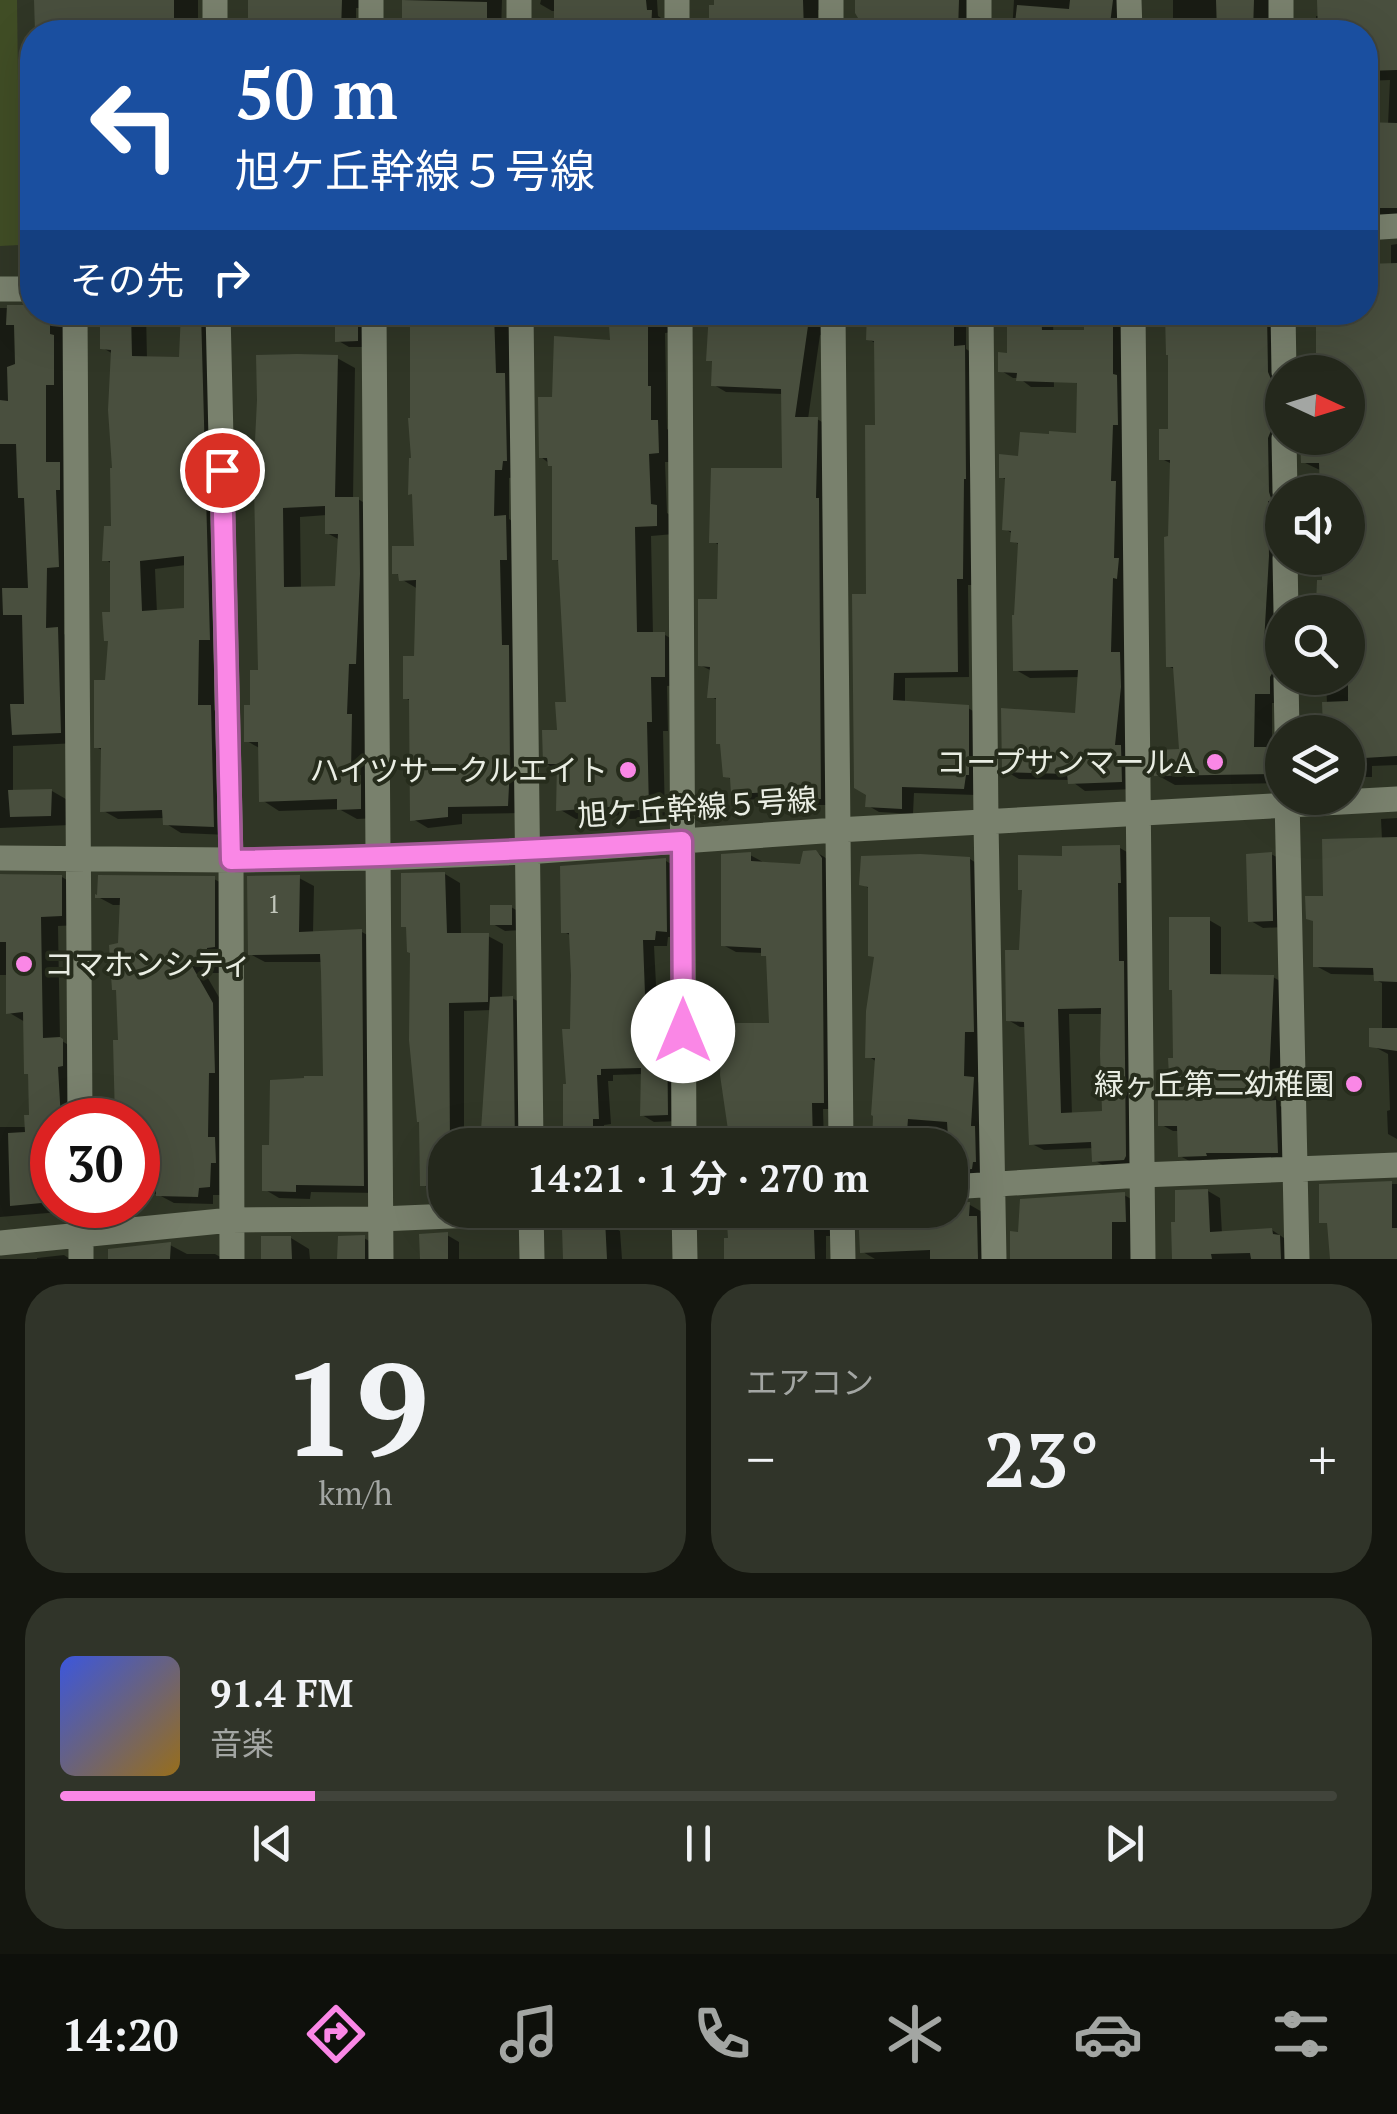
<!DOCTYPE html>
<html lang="ja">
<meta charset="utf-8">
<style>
body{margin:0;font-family:"PT Serif","Noto Sans JP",serif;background:#303429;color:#f1f3f6;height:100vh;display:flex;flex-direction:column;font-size:38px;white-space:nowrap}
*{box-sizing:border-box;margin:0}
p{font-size:32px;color:#a3a6a3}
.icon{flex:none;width:55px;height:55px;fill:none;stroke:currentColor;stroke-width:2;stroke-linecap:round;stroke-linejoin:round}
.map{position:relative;height:1259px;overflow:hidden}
.panel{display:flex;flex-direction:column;gap:25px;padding:25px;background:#14160f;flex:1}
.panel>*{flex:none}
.top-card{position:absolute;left:20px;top:20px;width:1358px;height:305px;border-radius:40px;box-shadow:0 10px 40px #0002,0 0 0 2px #41443b;background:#1a4fa0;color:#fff;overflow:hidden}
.needle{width:65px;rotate:94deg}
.controls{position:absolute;left:1265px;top:355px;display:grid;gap:20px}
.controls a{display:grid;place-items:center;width:100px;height:100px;border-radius:50%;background:#24281c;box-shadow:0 10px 40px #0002,0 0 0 2px #41443b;font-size:50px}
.speed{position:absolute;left:30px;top:1098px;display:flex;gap:20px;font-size:50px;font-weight:700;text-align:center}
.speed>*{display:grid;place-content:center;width:130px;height:130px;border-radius:50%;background:#24281c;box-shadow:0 10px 40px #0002,0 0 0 2px #41443b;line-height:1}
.speed .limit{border:15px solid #d22;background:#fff;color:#111}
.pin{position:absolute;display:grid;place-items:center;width:85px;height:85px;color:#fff;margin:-42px;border:5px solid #fff;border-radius:50%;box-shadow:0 2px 10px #0007}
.me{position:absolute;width:110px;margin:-55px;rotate:0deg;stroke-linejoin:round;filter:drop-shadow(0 0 8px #0008)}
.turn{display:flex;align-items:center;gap:35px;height:210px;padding:0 50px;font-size:45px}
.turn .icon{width:130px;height:130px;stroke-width:2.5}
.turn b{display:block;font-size:70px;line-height:85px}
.then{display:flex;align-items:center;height:95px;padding:0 50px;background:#0003;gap:20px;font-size:38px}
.big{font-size:75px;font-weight:600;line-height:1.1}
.panel .widget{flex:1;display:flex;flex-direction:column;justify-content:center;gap:15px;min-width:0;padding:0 35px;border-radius:40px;background:#303429}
.panel .dial{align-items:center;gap:0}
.dial b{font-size:130px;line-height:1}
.song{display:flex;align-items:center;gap:30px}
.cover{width:120px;height:120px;border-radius:15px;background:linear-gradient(135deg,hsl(230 70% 55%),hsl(40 70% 35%))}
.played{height:10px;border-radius:5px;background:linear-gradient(90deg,#fa87e6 20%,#41443b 20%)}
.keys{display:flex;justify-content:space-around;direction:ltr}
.heat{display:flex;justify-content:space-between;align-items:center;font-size:55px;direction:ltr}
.panel .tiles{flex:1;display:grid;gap:25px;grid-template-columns:1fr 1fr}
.widget:last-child{grid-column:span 2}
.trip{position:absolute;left:428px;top:1128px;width:540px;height:100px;border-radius:40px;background:#24281c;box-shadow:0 10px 40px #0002,0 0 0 2px #41443b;font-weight:600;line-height:100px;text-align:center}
.tabs{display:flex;height:160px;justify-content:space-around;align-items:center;background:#0e100b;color:#a3a6a3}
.tabs .icon{width:70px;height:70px}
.tabs .current{color:#fa87e6}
.tabs b{font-size:45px;color:#f1f3f6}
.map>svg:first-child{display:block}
</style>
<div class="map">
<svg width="1397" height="1259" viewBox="0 0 1397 1259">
<rect width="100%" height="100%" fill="#303626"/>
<path fill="#404d25" d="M0,0H17L20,245L0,246Z"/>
<path fill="#0007" fill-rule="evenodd" d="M37,0H198V32H37Z
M250,0H366V8H356V32H257L251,29Z
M405,0H502L501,32H406Z
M541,0H657L658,16L664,20L663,32H557L556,11H552L540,4Z
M716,0H824V10H818V32H711V8H716Z
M857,0H974L973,32H877L866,26Z
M1014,0H1128L1125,32H1012Z
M1173,0H1272L1271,32H1173Z
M1319,0H1397V218L1365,219V124L1388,125L1390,80L1365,81V32H1316V16H1320Z
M1397,244V765L1372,766V777H1348V732H1325V705L1327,704L1326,678H1348V612H1324V558H1348V492H1323L1322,471L1303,462L1317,441V438H1348V372H1318L1319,322L1315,320V312H1365V267L1391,265V245Z
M0,308H32V312H69L64,634L76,641L79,743L13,746V792L52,791L71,802L70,825L0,828Z
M103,312H146L147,359L181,360L183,312H215L214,710L226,717L229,835L181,833L165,823V818L118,819L102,810L104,751L96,747L107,682L113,615L112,564L105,559L114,529L113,354L103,348ZM186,565V611L157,613L155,569Z
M337,312H371L370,347H349L337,340Z
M412,312H509L517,477L509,478V519L520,526L523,813L462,814V824L428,828L413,819L411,701L405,698L417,658L418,589L401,579V576L395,573L417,548Z
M611,312H675L680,331L665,333L667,429L674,433L675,462H665L667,513L673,517L674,534L651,536L653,635H665L681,644V685L667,686L668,731H663L665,818L630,819L624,815L576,819L559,809V771L545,763L560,732L569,705L560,562L554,558L555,468L541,457L555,400L613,343Z
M711,312H829L826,336L820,335L808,419H817L829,426L833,805H806L793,797L745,800L733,792V780L725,776L719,701L710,696L712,671L700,665L719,601L721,546L712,541L784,470L783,394L726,392L714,385L715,363L708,359Z
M869,312H966V349L976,355L974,585H968L969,677L905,678V703L968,708L980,715L976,795L914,793L913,814L879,812L867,805L868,596L877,427V344L868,339Z
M1009,312H1053L1054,387H1031L1019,378H1013L1000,370L1010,355Z
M1087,312H1132L1135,789L1085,791L1070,780L1019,779L1004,770L1077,716L1080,677L1030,678L1016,670L1020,545L1013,541V534L1004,528L1007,480L1001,477L1020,459L1078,435L1080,385L1073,381L1086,333Z
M1167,312H1287L1282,372V678L1287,703H1272V749L1282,754V783L1175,785L1157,775L1181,752L1176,670L1168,666L1172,464L1162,459L1170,431Z
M337,358L355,368L353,499H358L376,510L379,818L357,819L339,809L279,811L262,800L261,749L247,741L260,672L255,443ZM327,515V533L340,540L337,588L301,589L300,517Z
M1397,818V1139L1388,1134L1387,1111L1390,1110L1388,1054L1371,1045L1382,1031V983L1376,980V975L1331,974L1316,966L1325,898L1382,840L1381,819Z
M1120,848L1132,855L1136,1165L1106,1167L1094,1160V1148L1044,1150L1032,1144L1027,1027H1020L1008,1020L1022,952L1065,858ZM1069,1014H1103L1105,1114L1072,1115Z
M816,852L829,860L836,1109H823L824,1145H730V1130L771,1026L769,957L763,953L736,952L723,945L750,855L763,862L802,866Z
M1271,854L1284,861L1285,927L1263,928L1251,921Z
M970,859L984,868L978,1082L988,1088L986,1176L950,1181V1145H875L877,1062L868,1056L876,958L870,889L862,884Z
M666,861L678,868V937H668L667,946H654L658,1023H666L679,1030V1121L654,1122L642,1115L643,1074L613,1075V1081H608L611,1124L604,1125V1145H565L573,1031L572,936L564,932Z
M0,874L62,877L80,888V925L58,926L60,1040L81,1052L77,1120H52V1205H88L84,1210L0,1217V1127H28L31,1118L25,1022L8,1012L9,975H0Z
M445,874L460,883L461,935L488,936L503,944L502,999L512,998L525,1005L526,1145H482L492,1010L464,1011V1145H445V1193H438L423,1185Z
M299,878L314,886L313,933L362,932L376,940L378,1193L311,1192L310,1199L279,1198L264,1189L272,1147L325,1079L322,962H265L250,954Z
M214,879L229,887L221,973H205L228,1013L224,1195H213V1204L174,1203L157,1194L138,1193V1120H116L121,1042L122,905H113L100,898Z
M511,907L523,914L524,930L505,931L493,924Z
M1209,920L1221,927V976L1273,977L1285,984L1280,1106L1288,1110L1289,1159H1218V1162L1193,1163L1180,1156L1179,1131H1173L1160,1124L1172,1095L1175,1060Z
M1384,1184H1397V1259H1394Z
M1208,1191L1220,1198L1222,1234L1272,1230L1284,1238L1292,1259H1174Z
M1124,1195L1144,1206L1132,1259H1011L1020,1234Z
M970,1205L984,1213L992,1259H875L863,1252L861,1210H911L912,1220L941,1222V1210H950V1206Z
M728,1210H840L838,1236H826V1259H726L730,1240Z
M605,1222L620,1231L622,1259H564L594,1229Z
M447,1235L459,1242V1259H422Z
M291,1238L309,1249L310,1259H264Z
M364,1238L383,1249V1259H340Z
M170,1245L187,1254H215L224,1259H110Z
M64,1255L70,1259H37V1258Z"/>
<path fill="#494f3e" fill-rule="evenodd" d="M34,0H174V32H35Z
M248,0H342L341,32H298V29L248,31Z
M402,0L487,2V32H450V28H402Z
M554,0H646L647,10H652L651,32H554Z
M714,0H803L804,32H753V27H709V5H714Z
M855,0H959L958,32L864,28L855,13Z
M1070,0H1113L1109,32H1014L1017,5L1069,9Z
M1216,0H1254L1253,32H1217Z
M1317,0H1397V70L1366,71V32H1318Z
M1365,122L1397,123V208H1365Z
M1397,263V756L1348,759V732H1323L1322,702L1348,701V612H1321V605H1316L1317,580H1322V558H1348V492H1320L1319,463H1301L1300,439L1348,438V369L1316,370V312H1365V264Z
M7,305H32V312H50V334L54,335V385H46V462H60V490H56L59,567L47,568L46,628L58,627L61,733L12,735L10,704H24L22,615H3L2,588H28L24,498H18L16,444H0V400L8,401L7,367L15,364L14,325H6Z
M100,312H131L132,356L179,357L181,312H201L210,640H199L198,705H211L214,827L163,825L162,810L100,812L101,748H94V680H105L108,641H104L102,612H110V561H102L104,526H111L110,468H112L108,410L111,350L100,349ZM184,556V608L142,611L140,561Z
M335,312H358V341L335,342Z
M410,312H494L496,373H505L507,461H503L502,470H495L494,516L506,515L507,560H500L502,645H509L510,766L508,806L448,807V817L410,821L409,699H403V656H414L416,580L399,581L398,574H392V546H414L412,494L408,495L409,458H411L408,418H410Z
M608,312H648V386H651V420H658L659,453L649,454L651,504L657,505V526L635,527L637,632H665V677H651L652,722H647L649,810H610V807L556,811L557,764H543L542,730H557L555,702H566L558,560H552V466H548L547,458H539L538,397H552L554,336L610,340Z
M709,312H810L795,417H818L816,498H819L821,799L792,800V791L731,794L730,778L723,777L720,744H716V698H707L710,667L698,666V599H717L718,543H709L711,468H782L781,389L711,386L712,361H706Z
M867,312H954V346L965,345L966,479H964L963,579H957L958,672L894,673L893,700L969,705V775H966L964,789L902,787V809L865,807L866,795L854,788L852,594H866L865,425H875L874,341L866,340Z
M1007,312H1041L1042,330H1084V312H1113V374L1117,375L1118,425H1113L1111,481H1116L1114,558H1119L1117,579L1113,578L1111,652H1120L1121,687L1115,745H1121L1122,782L1068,784L1067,774L1002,772L1001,708L1075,713L1078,670L1013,671L1012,615H1014L1018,543L1010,542L1011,531L1002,530L1005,478H999V454L1018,456L1020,432L1049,434V431L1076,433L1077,383L1016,381L1017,373L998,372V352L1007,353Z
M1267,313L1268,372L1273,384H1271L1272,428L1268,438L1269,492L1272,501H1268L1269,556L1264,643H1276V666L1270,677V694H1255L1254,747H1274L1273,774L1154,776V750L1179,749L1173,667H1166L1164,537L1168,536L1170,460H1159V429H1168V355H1166L1165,314Z
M297,354L338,355L335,497H359L360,574L356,664H349L347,714H352L351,775H361V809L337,810V799L259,802L258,742H244V705H250V670H258L253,441H255L257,400L256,355ZM325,506V534H338L335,586L284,587L283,508Z
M52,789L51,816L10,817L8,790Z
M1397,837V982L1374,981L1373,968L1313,967V921L1306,919L1305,896H1323L1322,839Z
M1120,845L1121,883H1118L1119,961H1124L1126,1156L1124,1160L1092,1162L1091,1142L1029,1145L1024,1022L1006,1021L1005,950H1019L1022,890H1018V855L1062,856V846ZM1101,1008L1100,1054L1102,1111L1061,1113L1058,1009Z
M816,850L822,858L824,1103H812L813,1143L727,1145L728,1130L720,1075L722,1023H769L766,956H761V948L721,946V854L751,852V861L800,864L803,851Z
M1272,852L1273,921L1248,922L1246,854Z
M920,854L970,857L974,1032H965L964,1076L974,1077L971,1126H975L976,1162H973L972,1169L950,1171L947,1122L908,1119L906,1145H872L873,1116L871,1115L875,1058H865L866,1011L874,957L868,956V887L859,885L861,856Z
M666,858L667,932L656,931L655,940H643L646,1021L667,1020L668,1115L640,1116L641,1068L601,1069V1075H597L599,1119H593V1145H563V1084H566L562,1029H570L571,975L569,933H561L560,866Z
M445,872L447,933H489L488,1002L449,1003L450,1145H445V1186H420L419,1122H417L409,1040L410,953L407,952L406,927H401V873Z
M0,874L62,875V916L41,917L43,1038L60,1037L63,1039V1066L58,1067L61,1120H52V1202L10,1206L8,1133L25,1132L24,1115H29L28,1074H24L23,1012L6,1014V942H0Z
M98,875L215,876V947L207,948V965L192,966L213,1003L215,1073H209L208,1137H215L216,1163H211L210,1187L199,1188L198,1197L156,1196V1187L138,1186V1120H115L113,1040H118L116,990H112L109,945L118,943L120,898H95V894L97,895Z
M300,875L299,932L362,929L364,1186L296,1185V1192L262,1191V1145H269L270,1080L304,1078V1076H323L321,972L320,954L248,955L247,876Z
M490,905H512V925H490Z
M1169,917H1210V974L1274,975L1268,1101L1276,1100L1278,1153H1206L1207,1156L1178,1157L1177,1126H1158V1092L1170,1093L1168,1058H1173L1172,990H1169Z
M513,996L515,1145H480L490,997Z
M1369,1028H1397V1051L1369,1047Z
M1392,1181V1228H1397V1259H1330L1327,1223H1319V1184Z
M1208,1189L1210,1232L1272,1228L1273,1234L1280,1235L1281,1259H1251L1250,1253L1211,1254L1212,1259H1172L1171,1222H1175V1190Z
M1125,1192L1126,1222H1112V1259H1010V1231L1018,1232L1020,1199Z
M970,1202L969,1216H977L978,1259H930V1250L860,1253L858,1210H910V1217L938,1219L939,1210H950V1203Z
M726,1210H826V1230H814L815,1259H724V1238H728Z
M605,1219L607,1259H563L562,1228L594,1226Z
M448,1232V1259H420L419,1234Z
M365,1235V1259H337L338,1236Z
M261,1236H291L292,1259H261Z
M171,1242L170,1259H108V1249Z"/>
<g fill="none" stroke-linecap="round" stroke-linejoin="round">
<path stroke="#79816d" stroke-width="25" d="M215,0V32
M371,0V32
M519,0V32
M677,0V32
M831,0V32
M979,0V32
M1129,0L1130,32
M1281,0V32
M1365,228L1397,226
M0,289H32
M75,312L80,1120
M218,312L231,860L232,1259
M374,312L381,1259
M521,312L531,1145
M680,312L684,1145
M833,312L841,1145
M981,312L986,822L994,1259
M1133,312L1143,1259
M1283,312L1284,372
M1284,438L1285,492
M1285,558L1286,612
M1286,678L1287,732
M1287,798L1297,1259
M0,858L231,860L377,858L526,852L837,830L1397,799
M950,1187L1141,1175L1397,1165
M81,1205V1259
M531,1210L532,1259
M684,1210L685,1259
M842,1210L843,1259
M0,1243L231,1220L380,1219L592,1210"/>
</g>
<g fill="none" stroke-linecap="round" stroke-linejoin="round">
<defs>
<path id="route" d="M222,470L231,860C381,857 531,851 682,841L683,1031"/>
</defs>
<use href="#route" stroke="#a25896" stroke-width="25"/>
<use href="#route" stroke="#fa87e6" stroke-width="18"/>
</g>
<g fill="#fa87e6" stroke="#262c1c" stroke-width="4">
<circle cx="1215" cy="762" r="10"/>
<circle cx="628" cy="770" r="10"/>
<circle cx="24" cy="964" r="10"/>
<circle cx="1354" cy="1084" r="10"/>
</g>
<g text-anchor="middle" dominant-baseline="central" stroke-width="8" stroke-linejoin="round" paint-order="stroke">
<g font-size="25" fill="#c1c6ba">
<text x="274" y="903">1</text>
</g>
<g font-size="30" fill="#e9ede3" stroke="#262c1c" text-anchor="end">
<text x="1195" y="762">コープサンマールA</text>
<text x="608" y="770">ハイツサークルエイト</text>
<text x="44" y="964" text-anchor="start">コマホンシティ</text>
<text x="1334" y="1084">緑ヶ丘第二幼稚園</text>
</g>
<g font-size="30" fill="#e9ede3" stroke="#262c1c">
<text transform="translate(697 807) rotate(-4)">旭ケ丘幹線５号線</text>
</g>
</g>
</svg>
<div class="controls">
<a><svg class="needle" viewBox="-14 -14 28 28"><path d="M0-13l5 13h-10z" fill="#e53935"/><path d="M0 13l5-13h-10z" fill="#a3a6a3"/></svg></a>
<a><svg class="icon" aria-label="sound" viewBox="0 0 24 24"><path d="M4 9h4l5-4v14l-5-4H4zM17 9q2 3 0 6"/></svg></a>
<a><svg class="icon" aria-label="search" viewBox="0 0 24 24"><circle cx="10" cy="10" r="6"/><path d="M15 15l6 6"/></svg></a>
<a><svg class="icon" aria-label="layers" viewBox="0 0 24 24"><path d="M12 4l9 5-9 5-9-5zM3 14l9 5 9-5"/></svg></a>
</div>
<div class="speed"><div class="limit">30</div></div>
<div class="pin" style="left:222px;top:470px;background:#d93025"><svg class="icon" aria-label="arrive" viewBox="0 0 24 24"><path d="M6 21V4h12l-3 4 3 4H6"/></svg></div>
<svg class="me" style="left:683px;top:1031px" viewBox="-20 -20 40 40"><circle r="19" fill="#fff"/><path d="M0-13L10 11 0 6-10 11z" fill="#fa87e6"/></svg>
<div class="trip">14:21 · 1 分 · 270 m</div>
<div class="top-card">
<div class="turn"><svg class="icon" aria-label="left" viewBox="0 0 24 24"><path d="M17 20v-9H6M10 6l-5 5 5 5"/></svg><div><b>50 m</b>旭ケ丘幹線５号線</div></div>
<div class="then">その先<svg class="icon" aria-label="right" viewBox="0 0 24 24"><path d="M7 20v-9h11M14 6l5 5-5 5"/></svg></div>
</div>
</div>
<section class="panel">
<div class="tiles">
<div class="widget dial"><b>19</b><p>km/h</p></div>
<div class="widget"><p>エアコン</p>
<div class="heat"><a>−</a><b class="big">23°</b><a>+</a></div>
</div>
<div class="widget">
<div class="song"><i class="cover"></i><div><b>91.4 FM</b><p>音楽</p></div></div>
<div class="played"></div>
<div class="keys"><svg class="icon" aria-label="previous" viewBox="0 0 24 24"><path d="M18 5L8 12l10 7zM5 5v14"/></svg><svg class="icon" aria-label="pause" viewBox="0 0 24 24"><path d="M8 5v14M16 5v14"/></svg><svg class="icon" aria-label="next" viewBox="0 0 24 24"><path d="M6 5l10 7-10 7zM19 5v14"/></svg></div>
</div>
</div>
</section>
<nav class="tabs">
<b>14:20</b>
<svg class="icon current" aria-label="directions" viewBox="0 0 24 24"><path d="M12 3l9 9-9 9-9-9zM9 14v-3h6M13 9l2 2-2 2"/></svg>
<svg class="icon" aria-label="music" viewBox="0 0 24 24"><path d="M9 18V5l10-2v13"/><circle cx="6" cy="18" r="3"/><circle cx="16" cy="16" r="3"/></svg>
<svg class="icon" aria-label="phone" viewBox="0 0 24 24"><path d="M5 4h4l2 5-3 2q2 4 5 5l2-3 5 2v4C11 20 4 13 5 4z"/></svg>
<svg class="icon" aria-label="climate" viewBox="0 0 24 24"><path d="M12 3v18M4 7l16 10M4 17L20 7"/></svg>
<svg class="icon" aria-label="car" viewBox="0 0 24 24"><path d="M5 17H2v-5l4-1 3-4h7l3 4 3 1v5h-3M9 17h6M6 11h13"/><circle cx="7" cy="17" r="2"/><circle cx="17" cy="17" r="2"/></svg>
<svg class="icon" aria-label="filters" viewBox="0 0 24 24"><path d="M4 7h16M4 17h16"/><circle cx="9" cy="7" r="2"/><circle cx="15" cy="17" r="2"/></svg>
</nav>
